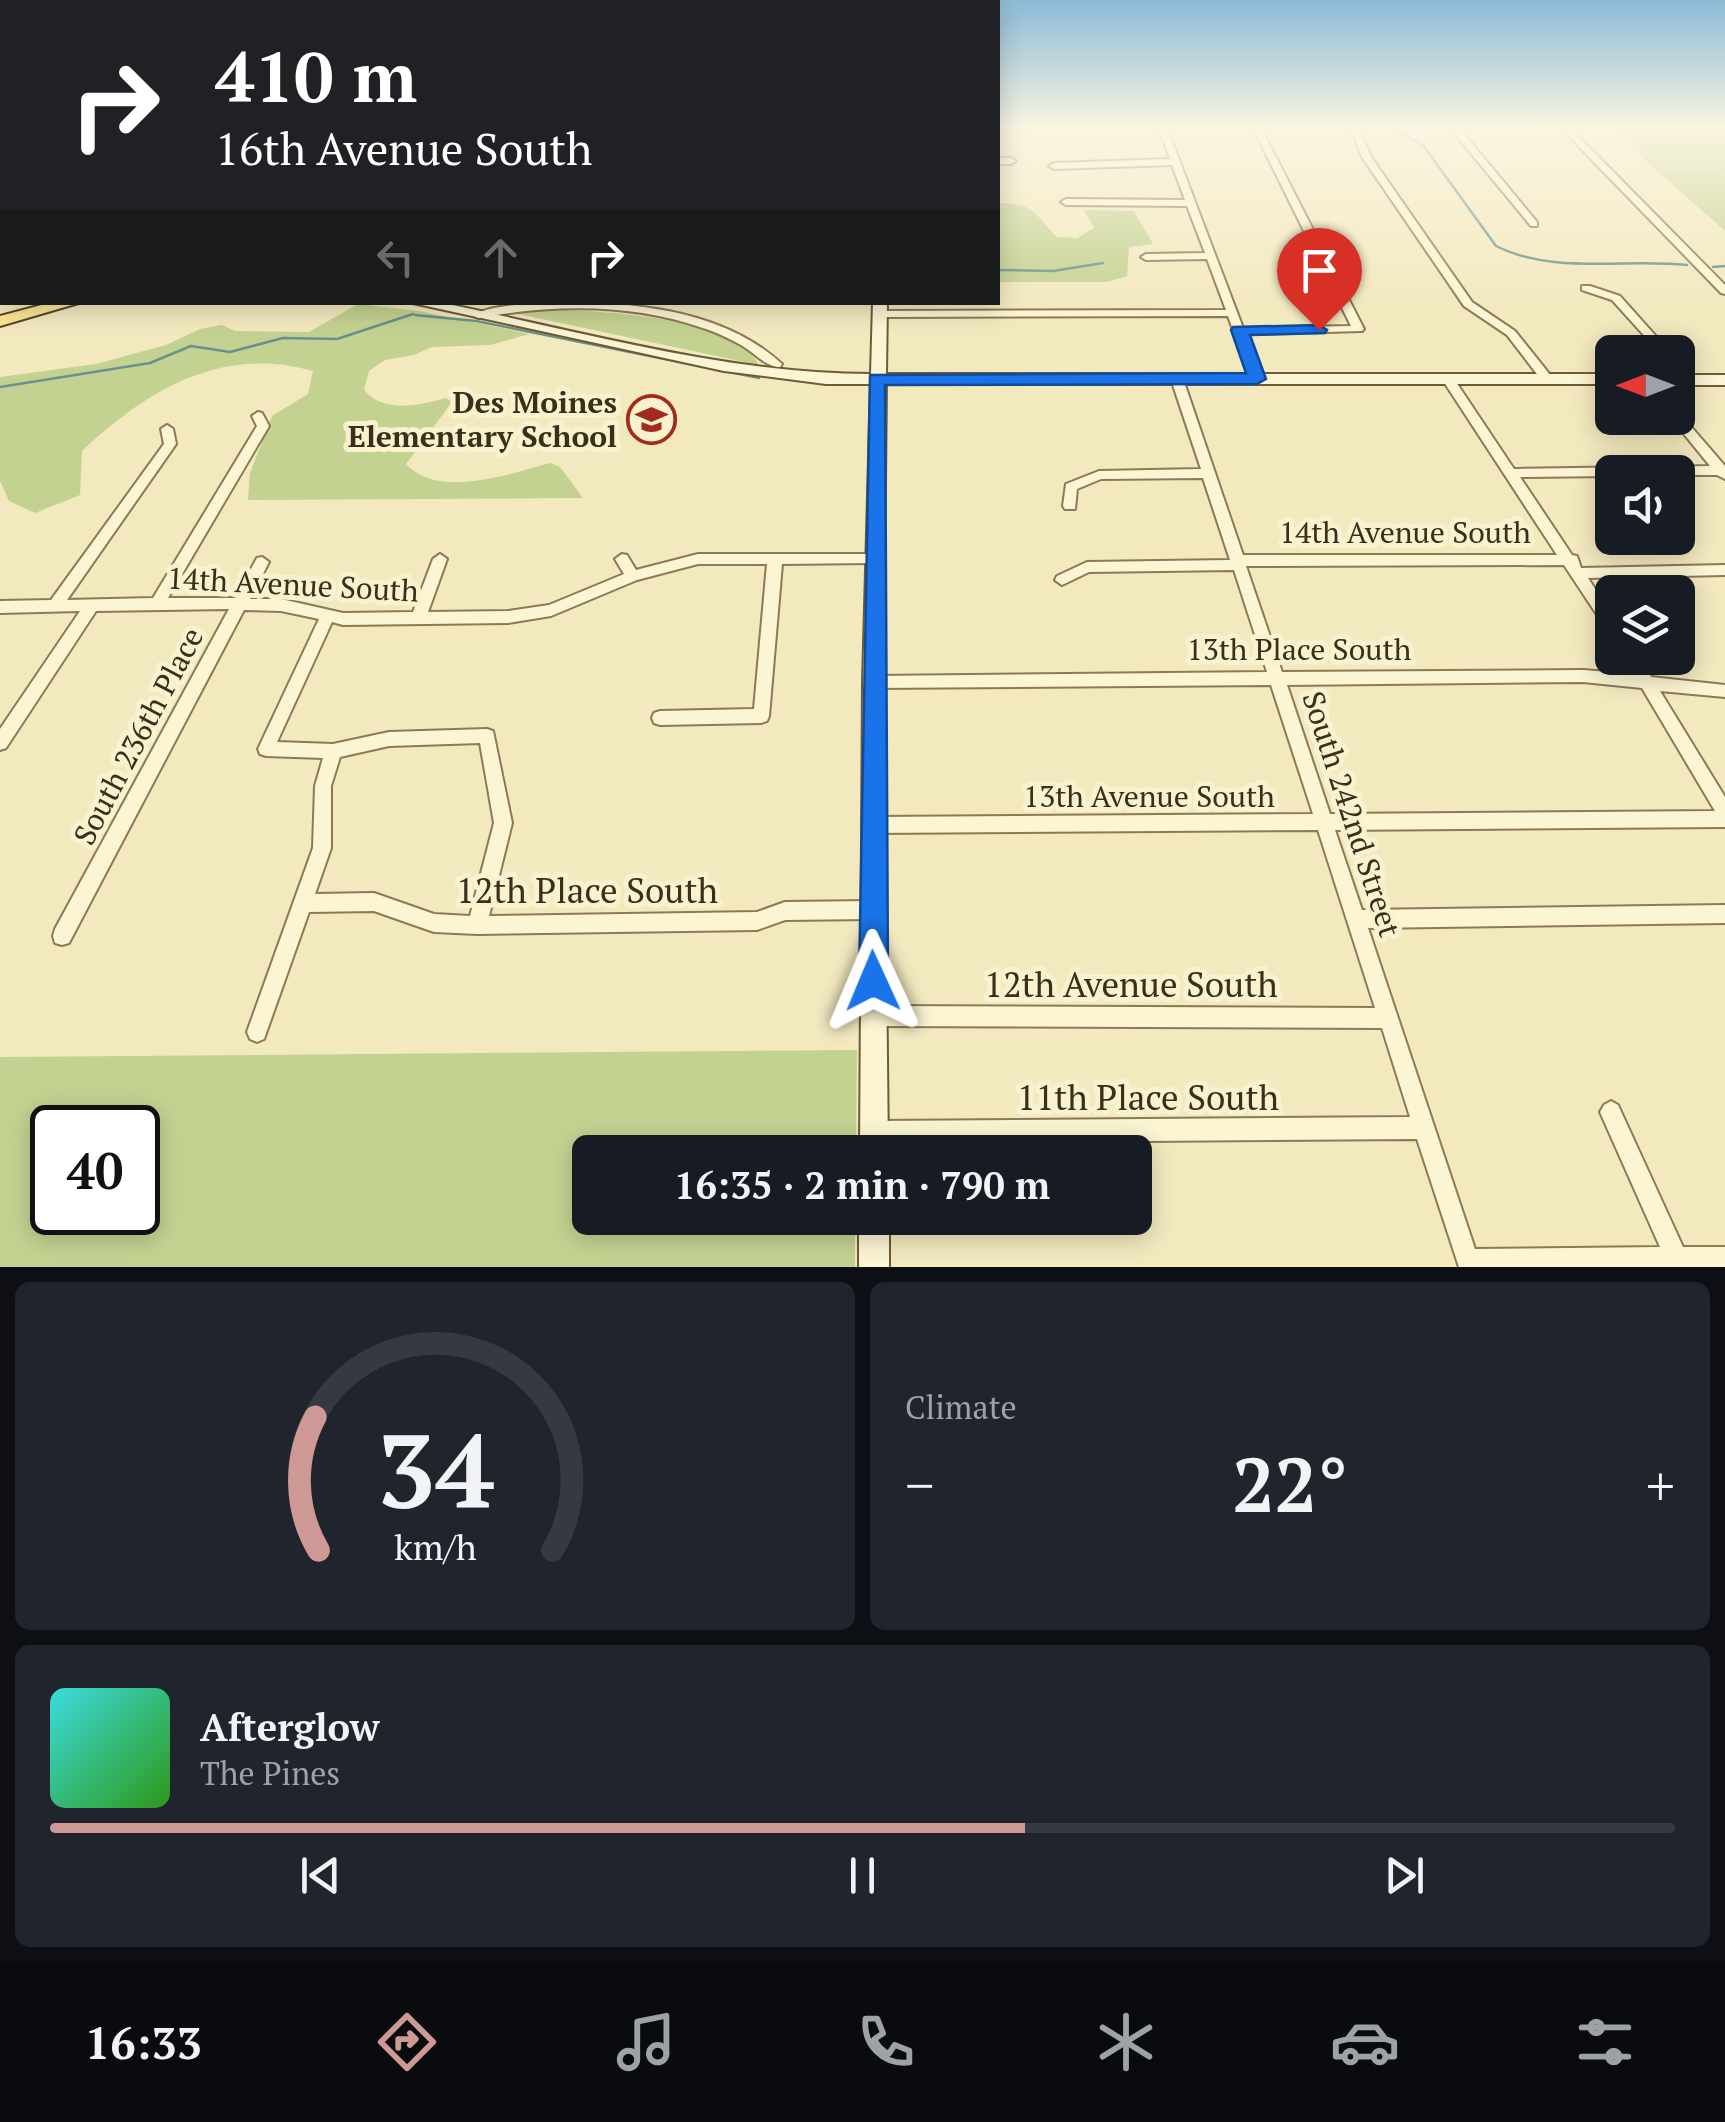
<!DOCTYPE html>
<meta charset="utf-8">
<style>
body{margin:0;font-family:"PT Serif",serif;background:#20242c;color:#f1f3f6;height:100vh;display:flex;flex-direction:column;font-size:38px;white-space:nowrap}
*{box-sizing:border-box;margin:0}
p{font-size:32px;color:#9ea1a6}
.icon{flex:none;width:55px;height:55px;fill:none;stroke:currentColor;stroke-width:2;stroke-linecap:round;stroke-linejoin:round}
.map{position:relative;height:1267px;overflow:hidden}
.drawer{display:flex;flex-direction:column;gap:15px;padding:15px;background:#0d0f14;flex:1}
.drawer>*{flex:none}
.banner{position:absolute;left:0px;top:0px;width:1000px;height:305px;box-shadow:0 5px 25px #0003;background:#202124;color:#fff;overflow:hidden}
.needle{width:65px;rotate:270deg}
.controls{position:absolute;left:1595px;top:335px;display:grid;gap:20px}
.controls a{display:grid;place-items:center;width:100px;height:100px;border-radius:15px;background:#171b24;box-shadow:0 5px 25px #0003;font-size:50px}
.speed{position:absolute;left:30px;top:1105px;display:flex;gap:20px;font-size:50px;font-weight:700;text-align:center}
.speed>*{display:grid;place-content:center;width:130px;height:130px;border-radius:50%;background:#171b24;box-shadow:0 5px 25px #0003;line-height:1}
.speed .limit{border:5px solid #111;border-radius:15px;background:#fff;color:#111}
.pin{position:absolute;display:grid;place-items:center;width:85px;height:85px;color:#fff;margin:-102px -42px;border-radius:50% 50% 50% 0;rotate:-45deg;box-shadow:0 0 10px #0007}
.pin .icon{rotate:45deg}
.me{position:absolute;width:110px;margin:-55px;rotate:359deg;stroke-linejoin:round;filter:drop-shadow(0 0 8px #0008)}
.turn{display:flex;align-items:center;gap:35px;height:210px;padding:0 50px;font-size:45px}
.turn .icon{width:130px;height:130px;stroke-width:2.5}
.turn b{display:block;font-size:70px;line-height:85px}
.lanes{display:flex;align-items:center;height:95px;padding:0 50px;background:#0003;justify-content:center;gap:50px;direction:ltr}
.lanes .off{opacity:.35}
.big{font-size:75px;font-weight:800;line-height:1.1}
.drawer .card{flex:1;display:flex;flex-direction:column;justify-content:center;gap:15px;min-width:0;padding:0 35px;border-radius:15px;background:#20242c}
.drawer .dial{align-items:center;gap:0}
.dial svg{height:260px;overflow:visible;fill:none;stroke:#363941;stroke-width:7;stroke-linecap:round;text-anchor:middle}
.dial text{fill:#f1f3f6;stroke:none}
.song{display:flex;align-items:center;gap:30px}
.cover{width:120px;height:120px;border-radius:15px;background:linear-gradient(135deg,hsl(180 70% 55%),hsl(110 70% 35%))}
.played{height:10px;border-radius:5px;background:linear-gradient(90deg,#ce9995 60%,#363941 60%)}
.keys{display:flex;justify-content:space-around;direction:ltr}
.heat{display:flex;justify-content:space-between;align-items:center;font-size:55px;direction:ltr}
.drawer .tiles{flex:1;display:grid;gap:15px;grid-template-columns:1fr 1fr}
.card:last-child{grid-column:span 2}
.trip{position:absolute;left:572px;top:1135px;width:580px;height:100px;border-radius:15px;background:#171b24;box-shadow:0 5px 25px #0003;font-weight:800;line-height:100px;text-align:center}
.tab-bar{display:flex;height:160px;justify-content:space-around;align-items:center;background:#090b0e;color:#9ea1a6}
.tab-bar .icon{width:70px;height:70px}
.tab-bar .selected{color:#ce9995}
.tab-bar b{font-size:45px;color:#f1f3f6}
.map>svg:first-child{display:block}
</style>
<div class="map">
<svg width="1725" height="1267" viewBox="0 0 1725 1267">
<rect width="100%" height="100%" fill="#f3e9bf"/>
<path fill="#c4d291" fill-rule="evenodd" d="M1608,128H1725V231L1722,228Z
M998,203C1037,204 1032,212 1057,237L1077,238L1094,228L1084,210L1134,211L1153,244L1129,247L1127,276L1106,282H998Z
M358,304L419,311L530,334L490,345L432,347L414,355L385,360L369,371L364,390C385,414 419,405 446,398L452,402L406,464C439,500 511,473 550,463L560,467L583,498L248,500L250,473L272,416L308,394L313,371C222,345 147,390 82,451L80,495L35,513L9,501L0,481V377L96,364L166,345L200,329L222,325L235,331L309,332Z
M548,310C595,310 736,317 759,365L518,314Z
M857,1050L856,1152H590V1218H855V1267H0V1057ZM52,1128H138V1212H52Z"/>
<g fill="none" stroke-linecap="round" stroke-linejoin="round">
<path stroke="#68938d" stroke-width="2.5" d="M1391,128L1423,145L1496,246C1554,275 1625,258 1687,265
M1713,267L1725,266
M998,270L1053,271L1103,263
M415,315L476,321L759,378
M0,387L150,363L191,346L230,352L283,338L337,339L413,314"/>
<defs>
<path id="street" d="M1159,128H1167L1243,328L1351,326L1253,128H1261L1364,329L1362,331L1246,334L1263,379L1257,383L1251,379L1228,316L879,317L874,314L879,311L1226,310L1207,259L1146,260L1141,257L1146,254L1205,253L1187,206L1066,205L1061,202L1066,199L1185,200L1172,165L1054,169L1049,166L1054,163L1170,159Z
M1351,128H1359L1371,157L1472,302L1515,331L1551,376V382H1543L1507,335L1464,306L1362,157Z
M1450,128H1459L1537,222V226H1531Z
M1561,128H1570L1725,285V294L1721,293Z
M0,133L2,134V138L0,139Z
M998,158H1011L1016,161L1011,164H998Z
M0,238H2V244L0,245Z
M1582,286H1590L1620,296L1670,352H1659L1612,300L1582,290Z
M544,302C624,302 719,306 782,364L780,367C765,367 754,352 741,345C730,339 718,333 706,329C633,303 553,304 478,318L473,315C493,305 520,305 544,302Z
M1678,363C1684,365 1695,377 1692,383H1684L1678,374Z
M1177,375L1183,379L1243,555H1557L1442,379L1448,375L1452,376L1514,469L1710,466L1671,418H1678V414L1681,415L1725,466V479L1717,475H1678V472H1612V476L1520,477L1572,555L1577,556L1581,568L1725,565V575L1588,578L1612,615V632L1607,630L1564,565L1246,566L1282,672L1583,670L1633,674L1624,658H1640L1651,677L1725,685V697L1660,691L1725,797V827L1335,830L1362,910L1725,905V923L1368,928L1475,1249L1660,1247L1600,1112L1604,1105L1611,1101L1618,1105L1683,1247H1725V1267H1459L1417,1139L874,1143L866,1140L863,1132L866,1124L874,1121L1410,1117L1382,1028L873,1026L866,1023L863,1016L866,1009L873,1006L1375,1008L1318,830L873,833L867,831L864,825L867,819L873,817L1313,814L1271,685L873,688L867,687L865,682L867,677L873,676L1267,672L1234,570L1089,572L1062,585L1055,580L1057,576L1087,562L1230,560L1203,478L1101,479L1077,489L1075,509H1065L1063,506L1066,484L1099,471L1201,469L1171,379ZM1583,682L1642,688L1715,811L1330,814L1287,685Z
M258,412L262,413L269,426L168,598H235L257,558L262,557L269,562L250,599H281L343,613L413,612L433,559L440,554L447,559L428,612L508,611L549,605L624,574L615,559L622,554L627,555L636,570L698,554H879L881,558L879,562L874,563L782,564L769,716L767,721L761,723L660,725L654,723L652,718L654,713L660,711L754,709L767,564H698L637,580L551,616L508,623L343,625L332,622L277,742L333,744L389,732L487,729L493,731L512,823L489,916L757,912L785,902L872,901L879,904L881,910L879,916L872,919L785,920L757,930L477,934L434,932L374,911L309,912L264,1039L257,1042L250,1039L247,1032L313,848L315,786L323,758L266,756L260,754L258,749L319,619L281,611L244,610L69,943L62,945L55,943L53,936L55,929L229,609L96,611L6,748L0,750V729L80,611L0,613V601L51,600L164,444L161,429L167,425L173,429L176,444L67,600L153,598L257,426L252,416ZM480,743L494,823L470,916L434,914L374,893L315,894L331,848V786L340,757L389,746Z"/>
<path id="secondary" d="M408,302H438C579,331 727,374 871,374L873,302H887L886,374H1612V384H886L883,682L888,1152H860L863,682L871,384H826L724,371Z
M1678,375H1725V385H1678Z
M859,1218H889V1267H859Z"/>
<path id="primary" d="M53,302H82L0,326V316Z"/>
</defs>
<use href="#street" stroke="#8e7955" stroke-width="4"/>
<use href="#secondary" stroke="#6f5a38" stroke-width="4"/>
<use href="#primary" stroke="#5b462a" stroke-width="4"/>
<use href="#street" fill="#fcf5d3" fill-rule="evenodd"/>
<use href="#secondary" fill="#fcf5d3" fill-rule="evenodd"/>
<use href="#primary" fill="#fbe592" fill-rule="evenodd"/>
</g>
<linearGradient id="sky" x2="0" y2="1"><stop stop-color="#8cbad7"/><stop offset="0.42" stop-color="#faf5e2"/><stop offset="1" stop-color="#faf5e2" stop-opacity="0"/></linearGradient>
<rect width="1725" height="305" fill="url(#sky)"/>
<path fill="#1a73e8" stroke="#114b97" stroke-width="2.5" d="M1319,325L1327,330L1325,333L1250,335L1266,379L1257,384L885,385L888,981L884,991L873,995L863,991L859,981L870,375L1246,373L1231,330L1233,327Z"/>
<defs>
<symbol id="school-ring" viewBox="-11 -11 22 22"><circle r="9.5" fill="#f9f2cf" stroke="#a32b1e" stroke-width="1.5"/><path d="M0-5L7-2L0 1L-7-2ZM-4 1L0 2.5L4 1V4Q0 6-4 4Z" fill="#a32b1e"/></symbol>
</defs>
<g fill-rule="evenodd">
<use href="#school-ring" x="624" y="392" width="55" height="55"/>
</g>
<g text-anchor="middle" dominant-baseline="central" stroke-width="10" stroke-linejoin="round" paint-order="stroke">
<g font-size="30" font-weight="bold" fill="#3b2e1b" stroke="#f9f2cf" text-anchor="end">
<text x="617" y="402">Des Moines<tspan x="617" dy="34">Elementary School</tspan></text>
</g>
<g font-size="30" fill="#3b2e1b" stroke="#f9f2cf">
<text x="1405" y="532">14th Avenue South</text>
<text transform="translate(293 584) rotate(3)">14th Avenue South</text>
<text x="1299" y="649">13th Place South</text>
<text transform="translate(138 736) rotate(-62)">South 236th Place</text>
<text x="1149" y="796">13th Avenue South</text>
<text transform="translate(1352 814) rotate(72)">South 242nd Street</text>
</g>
<g font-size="35" fill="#3b2e1b" stroke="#f9f2cf">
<text x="587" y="890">12th Place South</text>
<text x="1131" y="984">12th Avenue South</text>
<text x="1148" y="1097">11th Place South</text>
</g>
</g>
</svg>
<div class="controls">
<a><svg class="needle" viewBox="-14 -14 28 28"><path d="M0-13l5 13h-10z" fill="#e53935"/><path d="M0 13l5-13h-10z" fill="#9ea1a6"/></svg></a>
<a><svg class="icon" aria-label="sound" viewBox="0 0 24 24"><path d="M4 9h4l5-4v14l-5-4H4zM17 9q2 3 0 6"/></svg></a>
<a><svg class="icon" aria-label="layers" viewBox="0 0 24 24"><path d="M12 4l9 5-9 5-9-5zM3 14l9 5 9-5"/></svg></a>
</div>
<div class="speed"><div class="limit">40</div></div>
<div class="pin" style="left:1319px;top:330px;background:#d93025"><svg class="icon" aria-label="arrive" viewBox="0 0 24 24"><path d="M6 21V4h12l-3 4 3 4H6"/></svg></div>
<svg class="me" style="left:873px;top:981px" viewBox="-20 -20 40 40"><path d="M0-17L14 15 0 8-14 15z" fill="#1a73e8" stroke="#fff" stroke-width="4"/></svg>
<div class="trip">16:35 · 2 min · 790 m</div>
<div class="banner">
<div class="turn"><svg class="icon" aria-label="right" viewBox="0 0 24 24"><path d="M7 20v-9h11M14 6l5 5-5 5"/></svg><div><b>410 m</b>16th Avenue South</div></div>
<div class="lanes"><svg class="icon off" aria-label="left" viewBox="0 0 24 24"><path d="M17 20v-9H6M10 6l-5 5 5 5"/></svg><svg class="icon off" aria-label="ahead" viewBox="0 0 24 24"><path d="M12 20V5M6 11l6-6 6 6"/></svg><svg class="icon" aria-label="right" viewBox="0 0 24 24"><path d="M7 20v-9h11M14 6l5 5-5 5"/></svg></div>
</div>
</div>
<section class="drawer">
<div class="tiles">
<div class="card dial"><svg viewBox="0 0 100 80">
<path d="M14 69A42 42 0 1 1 86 69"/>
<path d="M14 69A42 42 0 0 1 13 28" stroke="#ce9995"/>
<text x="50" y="56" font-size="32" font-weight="700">34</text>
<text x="50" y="72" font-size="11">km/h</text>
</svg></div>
<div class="card"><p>Climate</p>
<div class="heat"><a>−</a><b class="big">22°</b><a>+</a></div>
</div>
<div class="card">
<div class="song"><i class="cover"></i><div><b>Afterglow</b><p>The Pines</p></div></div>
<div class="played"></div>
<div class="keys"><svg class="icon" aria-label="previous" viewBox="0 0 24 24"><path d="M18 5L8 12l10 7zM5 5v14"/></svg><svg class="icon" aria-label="pause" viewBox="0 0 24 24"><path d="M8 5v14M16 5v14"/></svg><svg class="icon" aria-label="next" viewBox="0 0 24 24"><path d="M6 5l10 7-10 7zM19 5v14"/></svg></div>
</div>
</div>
</section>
<nav class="tab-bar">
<b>16:33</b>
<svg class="icon selected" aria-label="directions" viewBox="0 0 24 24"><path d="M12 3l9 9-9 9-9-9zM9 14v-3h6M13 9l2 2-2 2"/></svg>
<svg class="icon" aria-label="music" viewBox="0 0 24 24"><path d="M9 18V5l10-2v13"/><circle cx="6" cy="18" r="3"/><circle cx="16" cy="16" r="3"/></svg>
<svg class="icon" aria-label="phone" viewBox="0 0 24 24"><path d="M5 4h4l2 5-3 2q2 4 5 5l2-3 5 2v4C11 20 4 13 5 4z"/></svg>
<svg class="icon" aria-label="climate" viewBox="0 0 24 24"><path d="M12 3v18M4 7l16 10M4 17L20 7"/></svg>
<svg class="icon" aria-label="car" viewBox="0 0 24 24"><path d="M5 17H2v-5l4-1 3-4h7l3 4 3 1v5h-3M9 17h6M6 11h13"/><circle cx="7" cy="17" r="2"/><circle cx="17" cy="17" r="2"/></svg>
<svg class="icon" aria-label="filters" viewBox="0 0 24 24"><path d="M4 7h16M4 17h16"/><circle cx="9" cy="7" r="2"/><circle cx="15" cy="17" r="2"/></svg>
</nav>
